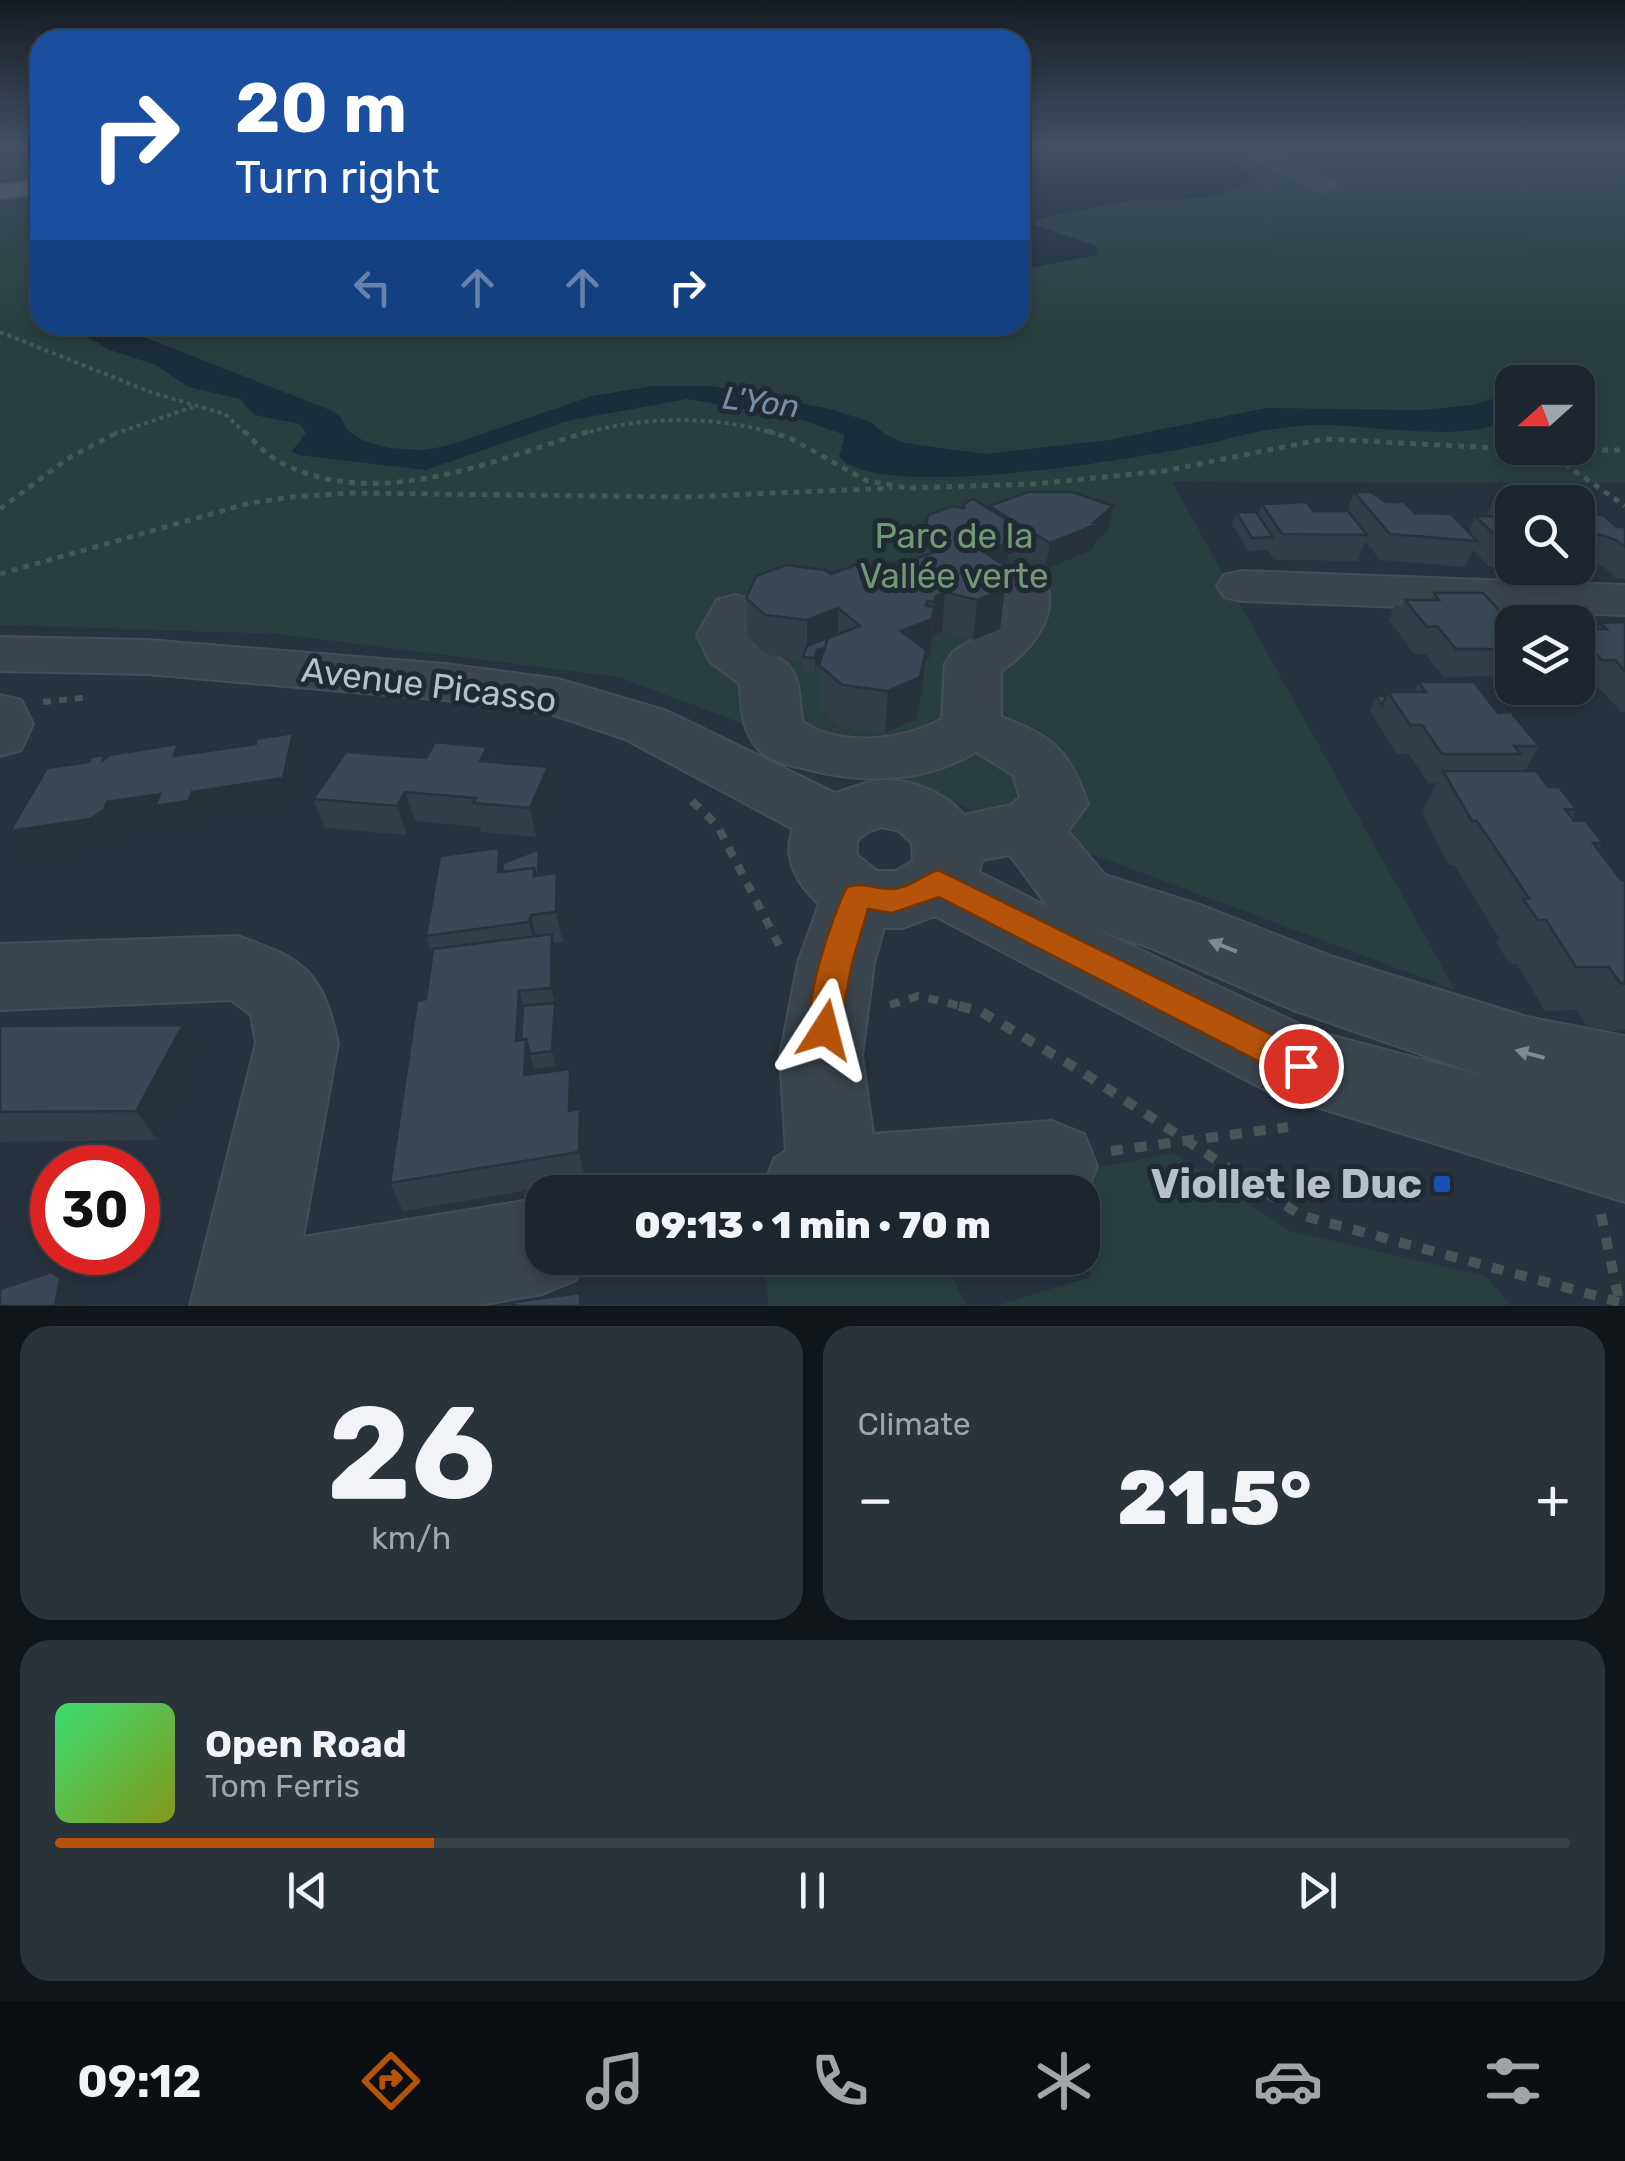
<!DOCTYPE html>
<meta charset="utf-8">
<style>
body{margin:0;font-family:Rubik,sans-serif;background:#2a323a;color:#f1f3f6;height:100vh;display:flex;flex-direction:column;font-size:38px;white-space:nowrap}
*{box-sizing:border-box;margin:0}
p{font-size:32px;color:#a0a5aa}
.icon{flex:none;width:55px;height:55px;fill:none;stroke:currentColor;stroke-width:2;stroke-linecap:round;stroke-linejoin:round}
.map{position:relative;height:1306px;overflow:hidden}
.details{display:flex;flex-direction:column;gap:20px;padding:20px;background:#101519;flex:1}
.details>*{flex:none}
.guide{position:absolute;left:30px;top:30px;width:1000px;height:305px;border-radius:30px;box-shadow:0 5px 15px #0003,0 0 0 2px #3b434a;background:#1a4fa0;color:#fff;overflow:hidden}
.needle{width:65px;rotate:249deg}
.tools{position:absolute;left:1495px;top:365px;display:grid;gap:20px}
.tools a{display:grid;place-items:center;width:100px;height:100px;border-radius:20px;background:#1d262e;box-shadow:0 5px 15px #0003,0 0 0 2px #3b434a;font-size:50px}
.speed{position:absolute;left:30px;top:1145px;display:flex;gap:20px;font-size:50px;font-weight:700;text-align:center}
.speed>*{display:grid;place-content:center;width:130px;height:130px;border-radius:50%;background:#1d262e;box-shadow:0 5px 15px #0003,0 0 0 2px #3b434a;line-height:1}
.speed .limit{border:15px solid #d22;background:#fff;color:#111}
.pin{position:absolute;display:grid;place-items:center;width:85px;height:85px;color:#fff;margin:-42px;border:5px solid #fff;border-radius:50%;box-shadow:0 2px 10px #0007}
.me{position:absolute;width:110px;margin:-55px;rotate:9deg;stroke-linejoin:round;filter:drop-shadow(0 0 8px #0008)}
.turn{display:flex;align-items:center;gap:35px;height:210px;padding:0 40px;font-size:45px}
.turn .icon{width:130px;height:130px;stroke-width:2.5}
.turn b{display:block;font-size:70px;line-height:85px}
.lanes{display:flex;align-items:center;height:95px;padding:0 40px;background:#0003;justify-content:center;gap:50px;direction:ltr}
.lanes .off{opacity:.35}
.big{font-size:75px;font-weight:800;line-height:1.1}
.details .tile{flex:1;display:flex;flex-direction:column;justify-content:center;gap:15px;min-width:0;padding:0 35px;border-radius:30px;background:#2a323a}
.details .dial{align-items:center;gap:0}
.dial b{font-size:130px;line-height:1}
.song{display:flex;align-items:center;gap:30px}
.cover{width:120px;height:120px;border-radius:15px;background:linear-gradient(135deg,hsl(140 70% 55%),hsl(70 70% 35%))}
.played{height:10px;border-radius:5px;background:linear-gradient(90deg,#b45309 25%,#3b434a 25%)}
.keys{display:flex;justify-content:space-around;direction:ltr}
.heat{display:flex;justify-content:space-between;align-items:center;font-size:55px;direction:ltr}
.details .tiles{flex:1;display:grid;gap:20px;grid-template-columns:1fr 1fr}
.tile:last-child{grid-column:span 2}
.trip{position:absolute;left:525px;top:1175px;width:575px;height:100px;border-radius:30px;background:#1d262e;box-shadow:0 5px 15px #0003,0 0 0 2px #3b434a;font-weight:800;line-height:100px;text-align:center}
.menu{display:flex;height:160px;justify-content:space-around;align-items:center;background:#0c0f12;color:#a0a5aa}
.menu .icon{width:70px;height:70px}
.menu .current{color:#b45309}
.menu b{font-size:45px;color:#f1f3f6}
.map>svg:first-child{display:block}
</style>
<div class="map">
<svg width="1625" height="1306" viewBox="0 0 1625 1306">
<rect width="100%" height="100%" fill="#27333e"/>
<path fill="#293f3f" fill-rule="evenodd" d="M0,145H40V161L27,168L29,178L0,181Z
M1020,145H1625V483L1172,482L1455,990L618,677L278,634L0,625V195L40,189V325H1020ZM1512,382H1578V448H1512Z
M1174,1153L1290,1231L1485,1276L1512,1306H995L1090,1277L1082,1192H1078L1075,1172Z
M763,1258H943L967,1306H769Z"/>
<path fill="#1b2c3b" d="M1020,145H1203L1257,179L1215,197L1119,202L1039,219L1035,225L1096,246L1097,255L1020,270Z
M67,325H113L330,410L341,417L347,430L364,441L389,448L422,450L447,446L592,396L653,386H710L830,409L871,422L886,435L905,443L985,454L1109,440L1266,408L1422,410L1472,405L1512,393V415C1479,446 1369,425 1326,425C1291,424 1254,432 1220,441C1162,455 874,505 839,456L845,435L797,418L687,399L567,421L426,470L298,455L292,451L306,433L300,424L254,415L240,399L188,387L156,365L110,350Z"/>
<g fill="none" stroke-linecap="round" stroke-linejoin="round">
<defs>
<path id="minor" d="M1229,145H1256L1337,184L1326,191L1318,189Z
M1022,567L1040,571C1066,609 1033,650 1001,671V717C1053,736 1070,751 1088,804L1068,831L1105,875L1203,906L1333,957L1527,1017L1625,1036V1202L1271,1093L935,916L903,928H884L874,963L862,1056L873,1134L1052,1121L1084,1134L1097,1166L1084,1198L1082,1192H761L774,1159L786,1151L780,1056L798,963L819,904C797,884 782,858 793,829L625,739L551,714L445,700L147,674L0,671V637L147,640L445,664L558,679L667,711L835,793C850,789 868,780 883,780C912,779 946,793 964,815L1011,805L1020,797L1013,775L976,752C922,784 861,784 802,768C787,765 770,761 759,750C741,730 741,708 740,684L710,662L697,635L717,600L735,595L753,600L761,611L751,635C758,650 778,654 789,666C802,680 798,704 803,722C841,748 904,740 942,719L945,664L953,652L990,628L997,582L1004,571ZM882,827L899,831L912,843L913,861L896,871H877L857,855V841L867,832ZM1010,855L1048,907L979,872L982,860ZM1100,931L1151,948L1293,1010L1484,1076L1314,1031Z
M1242,571L1625,585V615L1242,601L1224,597L1217,586L1224,575Z
M0,695L21,700L33,724L21,750L0,756Z
M237,936C304,959 322,970 338,1043L303,1237L542,1198V1258H585L576,1280L542,1294L474,1306H190L256,1043L251,1015L231,1000L0,1010V944Z"/>
<path id="major" d="M40,179V193L0,199V185Z"/>
</defs>
<use href="#minor" stroke="#444e57" stroke-width="4"/>
<use href="#major" stroke="#444e57" stroke-width="4"/>
<path stroke="#425756" stroke-width="4" stroke-dasharray="4 4" stroke-linecap="butt" d="M0,332L153,393L225,414L246,434
M114,434L193,407
M582,434C642,416 716,415 776,434"/>
<path stroke="#425756" stroke-width="5" stroke-dasharray="6 6" stroke-linecap="butt" d="M244,431C254,441 265,454 278,461C375,514 494,460 590,431
M767,431L790,438L867,481L908,488L1033,484L1164,471L1324,439L1537,450H1625
M1545,450L1625,506
M0,509L67,459L120,431
M0,574L250,503L293,497L349,493L685,497L892,488"/>
<path stroke="#425756" stroke-width="6" stroke-dasharray="8 8" stroke-linecap="butt" d="M43,702L90,697"/>
<path stroke="#425756" stroke-width="8" stroke-dasharray="10 10" stroke-linecap="butt" d="M692,801L717,825L780,947
M890,1005L918,996L969,1008"/>
<path stroke="#425756" stroke-width="10" stroke-dasharray="12 12" stroke-linecap="butt" d="M959,1006L980,1011L1076,1068L1300,1215L1619,1302
M1111,1151L1288,1127
M1601,1214L1620,1305"/>
<use href="#minor" fill="#3b454e" fill-rule="evenodd"/>
<use href="#major" fill="#59646e" fill-rule="evenodd"/>
</g>
<path fill="#313e48" d="M1354,492L1469,532L1475,516L1486,517L1493,499L1512,502V567H1489L1473,550L1465,567L1380,560L1365,541L1358,561L1274,560L1268,550L1248,551L1232,524L1236,512L1258,516L1262,504L1313,511H1347Z
M989,506H1113L1108,531L1094,543L1093,550L1045,569L1016,550L1009,552L1000,629L973,640L942,632L933,635L929,659L925,661L922,691L916,719L885,733L841,727L819,706V664H817L815,672L803,671V660L766,655L748,637L746,598L831,574L875,567L917,566L923,556L924,534L964,508L989,509Z
M1578,508L1617,527H1625V579H1617L1602,566L1588,561H1578Z
M1434,593L1504,616L1512,622V672L1510,676L1444,677L1425,654L1415,655L1389,620L1394,606H1402L1405,600H1431Z
M1625,622V712H1621L1599,688H1587L1578,678V630H1596L1600,623Z
M1418,682L1498,713L1539,746L1525,771L1548,787L1577,810L1572,818L1603,843L1598,850L1621,880H1625V1029L1615,1031L1587,1027L1577,1010L1545,1011L1517,964H1510L1496,943L1499,938L1454,865H1449L1422,813L1437,783H1428L1409,754H1397L1370,711L1376,696H1386L1388,692H1414Z
M487,747L491,762L548,767L554,796L536,837L481,832L480,827L415,821L407,835L325,828L313,799L426,758Z
M503,863L543,864L542,875L563,903V942L554,943L559,964L556,1066L534,1069V1074L570,1069L577,1099V1110L580,1109L587,1139L586,1181L403,1211L390,1183L426,999L432,954L426,936Z
M0,1026L201,1054L157,1140L0,1142Z"/>
<path fill="#28323b" d="M1113,506L1108,531L1094,543L1093,550L1045,569L1050,543L1093,523Z
M1018,537L1016,550L1009,552L1005,580L984,552L1001,543Z
M1005,589L1000,629L973,640L977,600Z
M945,592L942,632L933,635L932,641L936,596Z
M934,607L931,647L929,659L925,661L922,691L916,719L885,733L888,691L901,631L925,622Z
M838,608V644L846,656L817,664L815,672V657H807V620Z
M293,733L304,762L295,807L206,821L202,830L171,836L165,825L123,832L121,839L107,849L30,861L10,831L107,802L160,794L192,792Z
M178,744L192,773L174,756Z
M487,747L494,776L480,761Z
M548,767L554,796L536,837L530,808Z
M405,792L415,821L407,835L397,806Z
M499,848L507,878L498,872Z
M539,849L543,864L541,906L534,876Z
M557,873L563,903V942L556,912Z
M531,915L538,945L537,952L529,922Z
M552,934L559,964L556,1066L552,1051L555,1003L551,988Z
M519,991L528,1021L526,1040L534,1069L533,1105L516,1041Z
M183,1025L201,1054L157,1140L136,1111Z
M570,1069L577,1099L576,1140L569,1111Z
M580,1109L587,1139L586,1181L579,1152Z
M60,1278L86,1305V1306H55Z"/>
<path fill="#394854" stroke="#28323b" stroke-width="2.5" d="M1028,492H1072L1113,506L1093,523L1098,524L1050,543L989,506Z
M1354,492H1371L1386,502H1404L1415,513L1451,514L1477,541L1390,534Z
M973,499L1012,523L1010,542L984,552L1007,567L1005,589L977,600L945,592L936,596L935,602L927,601L926,606L934,607L932,619L901,631L926,650L920,677L888,691L842,685L819,665L828,638L860,626L838,608L807,620L765,615L746,598L756,576L786,565L825,570L831,574L861,563L875,567L877,562L917,566L918,558L946,548L924,534L928,515L953,506L964,508L965,503Z
M1493,499L1525,502H1512V541H1501L1475,516L1511,517Z
M1306,502L1313,511H1348L1367,535L1282,534L1262,504Z
M1578,508L1604,516L1617,527H1625V547L1616,540L1602,535H1578Z
M1236,512H1256L1273,537L1252,538Z
M1434,593H1483L1504,616H1515L1521,622H1512V649H1456L1437,626L1427,627L1405,600H1439Z
M1625,622V671L1615,660H1602L1578,635V630L1607,629L1600,623Z
M838,634L828,638L825,648L817,650L815,658L803,657L807,646Z
M1418,682H1474L1498,713L1511,712L1539,746H1514L1521,754H1442L1422,725H1410L1388,692H1426Z
M1376,696H1386L1382,706Z
M293,733L283,778L192,792L188,801L155,806L160,794L107,802L104,810L90,819L10,831L47,768L89,762L91,757L105,755L103,760L110,755L178,744L174,756L256,744V739Z
M435,742L487,747L480,761L548,767L530,808L473,803L476,798L405,792L397,806L313,799L346,752L426,758Z
M1443,771H1536L1548,787H1559L1577,810L1565,809L1574,821L1585,820L1603,843H1593L1621,880H1625V984L1620,983L1609,967H1576L1546,920H1538L1523,899L1529,898L1477,821H1472Z
M499,848L498,872L534,868V876L557,873L556,912L531,915L529,922L426,936L440,856Z
M539,849L538,875L536,876L534,868L502,872L503,863Z
M552,934L551,988L519,991L516,1041L526,1039L524,1075L570,1069L569,1111L580,1109L579,1152L390,1183L417,1001L426,999L433,949Z
M555,1003L552,1051L530,1054L526,1039L521,1040L523,1006Z
M183,1025L136,1111L0,1112V1026Z
M51,1272L60,1278L55,1306H0V1289Z
M580,1293V1306H515V1302Z"/>
<defs><path id="oneway-solid" d="M-6-.8H1V-3.2L6.5 0L1 3.2V.8H-6Z" transform="scale(2.5)"/></defs>
<g fill="#7f8992">
<use href="#oneway-solid" transform="translate(1223 946) rotate(-158)"/>
<use href="#oneway-solid" transform="translate(1530 1054) rotate(-165)"/>
</g>
<linearGradient id="sky" x2="0" y2="1"><stop stop-color="#151c22"/><stop offset="0.44" stop-color="#415063"/><stop offset="1" stop-color="#415063" stop-opacity="0"/></linearGradient>
<rect width="1625" height="328" fill="url(#sky)"/>
<path fill="#b45309" stroke="#753606" stroke-width="2.5" d="M938,870L1313,1055L1319,1066L1313,1077L1301,1082L1289,1077L939,897L892,913L868,909L852,963L837,1041L825,1045L813,1041C799,1012 832,916 847,887C863,882 875,889 890,889C909,889 921,876 938,870Z"/>
<rect fill="#1a4fb4" stroke="#202a33" stroke-width="4" x="1432" y="1174" width="20" height="20" rx="5"/>
<g text-anchor="middle" dominant-baseline="central" stroke-width="10" stroke-linejoin="round" paint-order="stroke">
<g font-size="32" font-style="italic" fill="#738ea5" stroke="#202a33">
<text transform="translate(761 402) rotate(7)">L'Yon</text>
</g>
<g font-size="35" fill="#709875" stroke="#202a33">
<text x="954" y="536">Parc de la<tspan x="954" dy="40">Vallée verte</tspan></text>
</g>
<g font-size="35" fill="#b7c0c9" stroke="#202a33">
<text transform="translate(429 685) rotate(7)">Avenue Picasso</text>
</g>
<g font-size="42" font-weight="bold" fill="#b7c0c9" stroke="#202a33" text-anchor="end">
<text x="1422" y="1184">Viollet le Duc</text>
</g>
</g>
</svg>
<div class="tools">
<a><svg class="needle" viewBox="-14 -14 28 28"><path d="M0-13l5 13h-10z" fill="#e53935"/><path d="M0 13l5-13h-10z" fill="#a0a5aa"/></svg></a>
<a><svg class="icon" aria-label="search" viewBox="0 0 24 24"><circle cx="10" cy="10" r="6"/><path d="M15 15l6 6"/></svg></a>
<a><svg class="icon" aria-label="layers" viewBox="0 0 24 24"><path d="M12 4l9 5-9 5-9-5zM3 14l9 5 9-5"/></svg></a>
</div>
<div class="speed"><div class="limit">30</div></div>
<div class="pin" style="left:1301px;top:1066px;background:#d93025"><svg class="icon" aria-label="arrive" viewBox="0 0 24 24"><path d="M6 21V4h12l-3 4 3 4H6"/></svg></div>
<svg class="me" style="left:825px;top:1030px" viewBox="-20 -20 40 40"><path d="M0-17L14 15 0 8-14 15z" fill="#b45309" stroke="#fff" stroke-width="4"/></svg>
<div class="trip">09:13 · 1 min · 70 m</div>
<div class="guide">
<div class="turn"><svg class="icon" aria-label="right" viewBox="0 0 24 24"><path d="M7 20v-9h11M14 6l5 5-5 5"/></svg><div><b>20 m</b>Turn right</div></div>
<div class="lanes"><svg class="icon off" aria-label="left" viewBox="0 0 24 24"><path d="M17 20v-9H6M10 6l-5 5 5 5"/></svg><svg class="icon off" aria-label="ahead" viewBox="0 0 24 24"><path d="M12 20V5M6 11l6-6 6 6"/></svg><svg class="icon off" aria-label="ahead" viewBox="0 0 24 24"><path d="M12 20V5M6 11l6-6 6 6"/></svg><svg class="icon" aria-label="right" viewBox="0 0 24 24"><path d="M7 20v-9h11M14 6l5 5-5 5"/></svg></div>
</div>
</div>
<section class="details">
<div class="tiles">
<div class="tile dial"><b>26</b><p>km/h</p></div>
<div class="tile"><p>Climate</p>
<div class="heat"><a>−</a><b class="big">21.5°</b><a>+</a></div>
</div>
<div class="tile">
<div class="song"><i class="cover"></i><div><b>Open Road</b><p>Tom Ferris</p></div></div>
<div class="played"></div>
<div class="keys"><svg class="icon" aria-label="previous" viewBox="0 0 24 24"><path d="M18 5L8 12l10 7zM5 5v14"/></svg><svg class="icon" aria-label="pause" viewBox="0 0 24 24"><path d="M8 5v14M16 5v14"/></svg><svg class="icon" aria-label="next" viewBox="0 0 24 24"><path d="M6 5l10 7-10 7zM19 5v14"/></svg></div>
</div>
</div>
</section>
<nav class="menu">
<b>09:12</b>
<svg class="icon current" aria-label="directions" viewBox="0 0 24 24"><path d="M12 3l9 9-9 9-9-9zM9 14v-3h6M13 9l2 2-2 2"/></svg>
<svg class="icon" aria-label="music" viewBox="0 0 24 24"><path d="M9 18V5l10-2v13"/><circle cx="6" cy="18" r="3"/><circle cx="16" cy="16" r="3"/></svg>
<svg class="icon" aria-label="phone" viewBox="0 0 24 24"><path d="M5 4h4l2 5-3 2q2 4 5 5l2-3 5 2v4C11 20 4 13 5 4z"/></svg>
<svg class="icon" aria-label="climate" viewBox="0 0 24 24"><path d="M12 3v18M4 7l16 10M4 17L20 7"/></svg>
<svg class="icon" aria-label="car" viewBox="0 0 24 24"><path d="M5 17H2v-5l4-1 3-4h7l3 4 3 1v5h-3M9 17h6M6 11h13"/><circle cx="7" cy="17" r="2"/><circle cx="17" cy="17" r="2"/></svg>
<svg class="icon" aria-label="filters" viewBox="0 0 24 24"><path d="M4 7h16M4 17h16"/><circle cx="9" cy="7" r="2"/><circle cx="15" cy="17" r="2"/></svg>
</nav>
